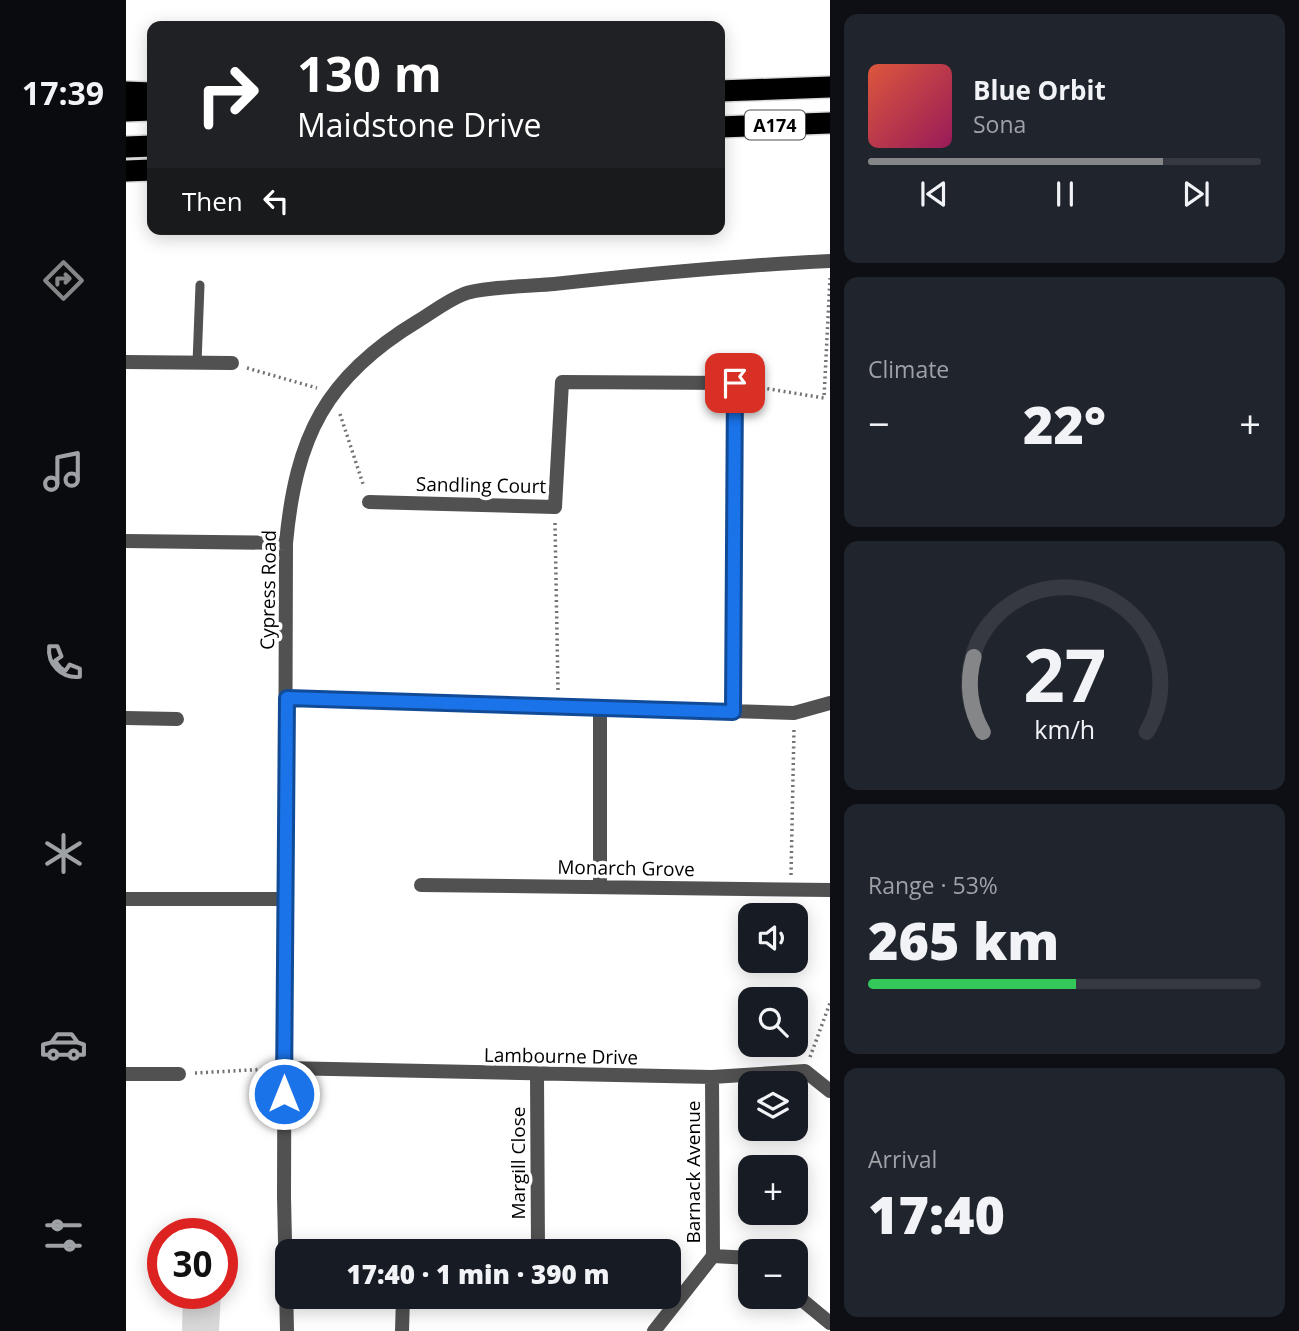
<!DOCTYPE html>
<meta charset="utf-8">
<style>
body{margin:0;font-family:"Open Sans",sans-serif;background:#20242c;color:#f1f3f6;height:100vh;display:flex;flex-direction:column;font-size:26px;white-space:nowrap}
*{box-sizing:border-box;margin:0}
p{font-size:23px;color:#9ea1a6}
.icon{flex:none;width:38px;height:38px;fill:none;stroke:currentColor;stroke-width:2;stroke-linecap:round;stroke-linejoin:round}
.map{position:relative;flex:1;overflow:hidden}
.drawer{display:flex;flex-direction:column;gap:14px;padding:14px;background:#0d0f14;width:469px}
.drawer>*{flex:none}
.hud{position:absolute;left:21px;top:21px;width:578px;height:214px;border-radius:14px;box-shadow:0 4px 18px #0003;background:#202124;color:#fff;overflow:hidden}
.controls{position:absolute;left:612px;top:903px;display:grid;gap:14px}
.controls a{display:grid;place-items:center;width:70px;height:70px;border-radius:14px;background:#171b24;box-shadow:0 4px 18px #0003;font-size:35px}
.speed{position:absolute;left:21px;top:1218px;display:flex;gap:14px;font-size:35px;font-weight:700;text-align:center}
.speed>*{display:grid;place-content:center;width:91px;height:91px;border-radius:50%;background:#171b24;box-shadow:0 4px 18px #0003;line-height:1}
.speed .limit{border:10px solid #d22;background:#fff;color:#111}
.pin{position:absolute;display:grid;place-items:center;width:60px;height:60px;color:#fff;margin:-30px;border-radius:14px;box-shadow:0 4px 10px #0006}
.me{position:absolute;width:77px;margin:-38px;rotate:0deg;stroke-linejoin:round;filter:drop-shadow(0 0 5px #0008)}
.turn{display:flex;align-items:center;gap:24px;height:147px;padding:0 35px;font-size:32px}
.turn .icon{width:91px;height:91px;stroke-width:2.5}
.turn b{display:block;font-size:49px;line-height:60px}
.then{display:flex;align-items:center;height:66px;padding:0 35px;background:#0003;gap:14px;font-size:26px}
.big{font-size:52px;font-weight:800;line-height:1.1}
.drawer .tile{flex:1;display:flex;flex-direction:column;justify-content:center;gap:10px;min-width:0;padding:0 24px;border-radius:14px;background:#20242c}
.drawer .dial{align-items:center;gap:0}
.dial svg{height:182px;overflow:visible;fill:none;stroke:#363941;stroke-width:7;stroke-linecap:round;text-anchor:middle}
.dial text{fill:#f1f3f6;stroke:none}
.song{display:flex;align-items:center;gap:21px}
.cover{width:84px;height:84px;border-radius:10px;background:linear-gradient(135deg,hsl(10 70% 55%),hsl(330 70% 35%))}
.played{height:7px;border-radius:4px;background:linear-gradient(90deg,#858687 75%,#363941 75%)}
.keys{display:flex;justify-content:space-around;direction:ltr}
.heat{display:flex;justify-content:space-between;align-items:center;font-size:38px;direction:ltr}
.charge{height:10px;border-radius:5px;background:linear-gradient(90deg,#34c759 53%,#363941 0)}
.trip{position:absolute;left:149px;top:1239px;width:406px;height:70px;border-radius:14px;background:#171b24;box-shadow:0 4px 18px #0003;font-weight:800;line-height:70px;text-align:center}
main{display:flex;flex:1;min-height:0}
.tab-bar{display:flex;flex-direction:column;width:126px;justify-content:space-around;align-items:center;background:#090b0e;color:#9ea1a6}
.tab-bar .icon{width:49px;height:49px}
.tab-bar .on{color:#858687}
.tab-bar b{font-size:32px;color:#f1f3f6}
.map>svg:first-child{display:block}
</style>
<main>
<nav class="tab-bar">
<b>17:39</b>
<svg class="icon on" aria-label="directions" viewBox="0 0 24 24"><path d="M12 3l9 9-9 9-9-9zM9 14v-3h6M13 9l2 2-2 2"/></svg>
<svg class="icon" aria-label="music" viewBox="0 0 24 24"><path d="M9 18V5l10-2v13"/><circle cx="6" cy="18" r="3"/><circle cx="16" cy="16" r="3"/></svg>
<svg class="icon" aria-label="phone" viewBox="0 0 24 24"><path d="M5 4h4l2 5-3 2q2 4 5 5l2-3 5 2v4C11 20 4 13 5 4z"/></svg>
<svg class="icon" aria-label="climate" viewBox="0 0 24 24"><path d="M12 3v18M4 7l16 10M4 17L20 7"/></svg>
<svg class="icon" aria-label="car" viewBox="0 0 24 24"><path d="M5 17H2v-5l4-1 3-4h7l3 4 3 1v5h-3M9 17h6M6 11h13"/><circle cx="7" cy="17" r="2"/><circle cx="17" cy="17" r="2"/></svg>
<svg class="icon" aria-label="filters" viewBox="0 0 24 24"><path d="M4 7h16M4 17h16"/><circle cx="9" cy="7" r="2"/><circle cx="15" cy="17" r="2"/></svg>
</nav>
<div class="map">
<svg width="704" height="1331" viewBox="0 0 704 1331">
<rect width="100%" height="100%" fill="#fff"/>
<path fill="#d8d8d8" d="M57,1293H95L93,1331H56Z"/>
<g fill="none" stroke-linecap="round" stroke-linejoin="round">
<defs>
<path id="highway" d="M593,91L704,87
M0,92L26,93
M0,111L26,110
M593,127L704,123
M0,147L26,146
M0,171L26,170"/>
</defs>
<use href="#highway" stroke="#dbdbdb" stroke-width="24"/>
<path stroke="#737373" stroke-width="3.5" stroke-dasharray="2 3.5" stroke-linecap="butt" d="M121,368L191,388
M625,386L698,398L704,278
M214,414L238,487
M429,523L432,690
M665,875L668,729
M684,1057L704,1003
M69,1073L142,1069
M177,1250L264,1249"/>
<path stroke="#515151" stroke-width="9" d="M71,363L74,285"/>
<path stroke="#515151" stroke-width="14" d="M0,362L106,363
M243,502L429,507L436,382L609,383L607,712
M0,541L160,543
M161,698L668,713L704,703
M474,706V887
M0,718L51,719
M295,885L704,890
M0,899H160
M158,1068L586,1077L679,1071L704,1091
M0,1074H53
M411,1075L412,1251
M280,1251V1249L345,1251
M587,1256L625,1258
M670,1295L704,1323
M161,1331L158,1197L160,543C170,437 199,377 292,321C307,312 322,300 338,294C354,287 407,286 428,284C520,274 612,265 704,261
M276,1331L277,1297
M528,1331L587,1256L586,1077"/>
<use href="#highway" stroke="#000" stroke-width="21"/>
</g>
<g fill="none" stroke-linecap="round" stroke-linejoin="round">
<defs>
<path id="route" d="M158,1094L161,698L607,712L609,383"/>
</defs>
<use href="#route" stroke="#114b97" stroke-width="18"/>
<use href="#route" stroke="#1a73e8" stroke-width="12"/>
</g>
<g text-anchor="middle" dominant-baseline="central" stroke-width="7" stroke-linejoin="round" paint-order="stroke">
<rect fill="#fff" stroke="#4c4c4c" stroke-width="2" x="619" y="110.5" width="60" height="29" rx="5"/>
<g font-size="18" font-weight="bold" fill="#000">
<text x="649" y="125">A174</text>
</g>
<g font-size="19" fill="#000" stroke="#fff">
<text transform="translate(355 485) rotate(1)">Sandling Court</text>
<text transform="translate(142 590) rotate(-89)">Cypress Road</text>
<text transform="translate(500 868) rotate(1)">Monarch Grove</text>
<text transform="translate(435 1056) rotate(1)">Lambourne Drive</text>
<text transform="translate(392 1163) rotate(-90)">Margill Close</text>
<text transform="translate(567 1172) rotate(-90)">Barnack Avenue</text>
</g>
</g>
</svg>
<div class="controls">
<a><svg class="icon" aria-label="sound" viewBox="0 0 24 24"><path d="M4 9h4l5-4v14l-5-4H4zM17 9q2 3 0 6"/></svg></a>
<a><svg class="icon" aria-label="search" viewBox="0 0 24 24"><circle cx="10" cy="10" r="6"/><path d="M15 15l6 6"/></svg></a>
<a><svg class="icon" aria-label="layers" viewBox="0 0 24 24"><path d="M12 4l9 5-9 5-9-5zM3 14l9 5 9-5"/></svg></a>
<a>+</a>
<a>−</a>
</div>
<div class="speed"><div class="limit">30</div></div>
<div class="pin" style="left:609px;top:383px;background:#d93025"><svg class="icon" aria-label="arrive" viewBox="0 0 24 24"><path d="M6 21V4h12l-3 4 3 4H6"/></svg></div>
<svg class="me" style="left:158px;top:1094px" viewBox="-20 -20 40 40"><circle r="17" fill="#1a73e8" stroke="#fff" stroke-width="3"/><path d="M0-11L8 9 0 5-8 9z" fill="#fff"/></svg>
<div class="trip">17:40 · 1 min · 390 m</div>
<div class="hud">
<div class="turn"><svg class="icon" aria-label="right" viewBox="0 0 24 24"><path d="M7 20v-9h11M14 6l5 5-5 5"/></svg><div><b>130 m</b>Maidstone Drive</div></div>
<div class="then">Then<svg class="icon" aria-label="left" viewBox="0 0 24 24"><path d="M17 20v-9H6M10 6l-5 5 5 5"/></svg></div>
</div>
</div>
<section class="drawer">
<div class="tile">
<div class="song"><i class="cover"></i><div><b>Blue Orbit</b><p>Sona</p></div></div>
<div class="played"></div>
<div class="keys"><svg class="icon" aria-label="previous" viewBox="0 0 24 24"><path d="M18 5L8 12l10 7zM5 5v14"/></svg><svg class="icon" aria-label="pause" viewBox="0 0 24 24"><path d="M8 5v14M16 5v14"/></svg><svg class="icon" aria-label="next" viewBox="0 0 24 24"><path d="M6 5l10 7-10 7zM19 5v14"/></svg></div>
</div>
<div class="tile"><p>Climate</p>
<div class="heat"><a>−</a><b class="big">22°</b><a>+</a></div>
</div>
<div class="tile dial"><svg viewBox="0 0 100 80">
<path d="M14 69A42 42 0 1 1 86 69"/>
<path d="M14 69A42 42 0 0 1 10 36" stroke="#858687"/>
<text x="50" y="56" font-size="32" font-weight="700">27</text>
<text x="50" y="72" font-size="11">km/h</text>
</svg></div>
<div class="tile"><p>Range · 53%</p><b class="big">265 km</b><div class="charge"></div></div>
<div class="tile"><p>Arrival</p><b class="big">17:40</b></div>
</section>
</main>
